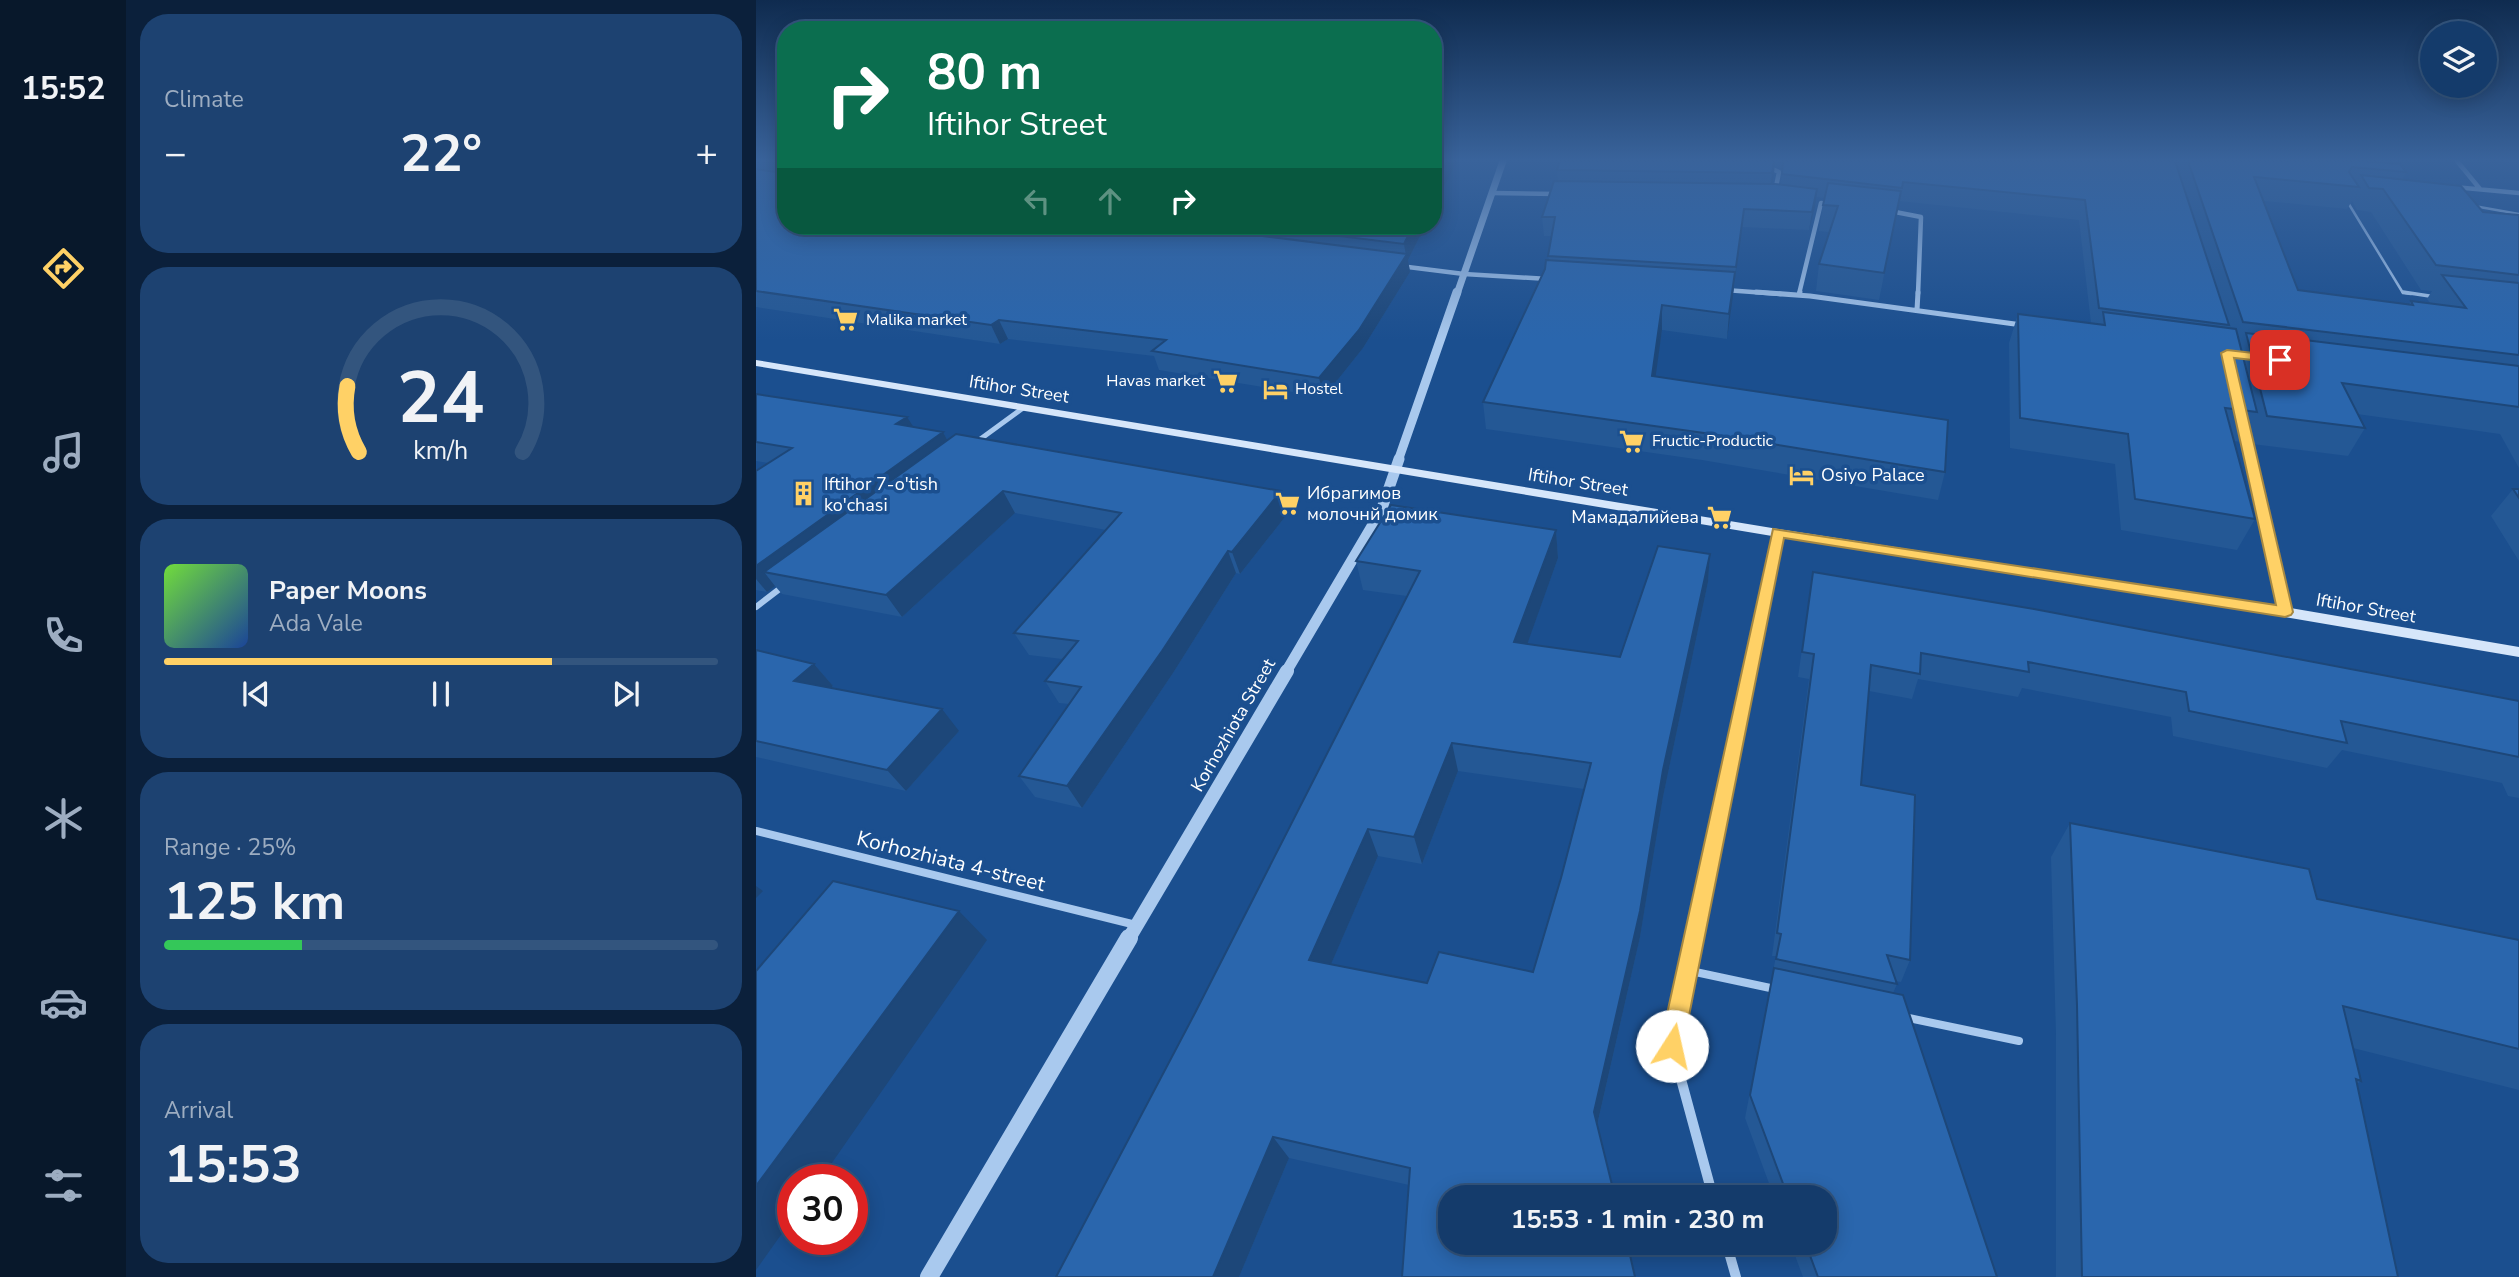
<!DOCTYPE html>
<meta charset="utf-8">
<style>
body{margin:0;font-family:"Nunito Sans",sans-serif;background:#1d4271;color:#f1f3f6;height:100vh;display:flex;flex-direction:column;font-size:26px;white-space:nowrap}
*{box-sizing:border-box;margin:0}
p{font-size:23px;color:#9dadc1}
.icon{flex:none;width:38px;height:38px;fill:none;stroke:currentColor;stroke-width:2;stroke-linecap:round;stroke-linejoin:round}
.map{position:relative;flex:1;overflow:hidden}
.side{display:flex;flex-direction:column;gap:14px;padding:14px;background:#0b203b;width:630px}
.side>*{flex:none}
.banner{position:absolute;left:21px;top:21px;width:665px;height:214px;border-radius:28px;box-shadow:0 4px 18px #0003,0 0 0 2px #33557e;background:#0b6e4f;color:#fff;overflow:hidden}
.tools{position:absolute;left:1664px;top:21px;display:grid;gap:14px}
.tools a{display:grid;place-items:center;width:77px;height:77px;border-radius:50%;background:#143b6b;box-shadow:0 4px 18px #0003,0 0 0 2px #33557e;font-size:35px}
.speed{position:absolute;left:21px;top:1164px;display:flex;gap:14px;font-size:35px;font-weight:700;text-align:center}
.speed>*{display:grid;place-content:center;width:91px;height:91px;border-radius:50%;background:#143b6b;box-shadow:0 4px 18px #0003,0 0 0 2px #33557e;line-height:1}
.speed .limit{border:10px solid #d22;background:#fff;color:#111}
.pin{position:absolute;display:grid;place-items:center;width:60px;height:60px;color:#fff;margin:-30px;border-radius:14px;box-shadow:0 4px 10px #0006}
.me{position:absolute;width:77px;margin:-38px;rotate:10deg;stroke-linejoin:round;filter:drop-shadow(0 0 5px #0008)}
.turn{display:flex;align-items:center;gap:24px;height:147px;padding:0 35px;font-size:32px}
.turn .icon{width:91px;height:91px;stroke-width:2.5}
.turn b{display:block;font-size:49px;line-height:60px}
.lanes{display:flex;align-items:center;height:66px;padding:0 35px;background:#0003;justify-content:center;gap:35px;direction:ltr}
.lanes .off{opacity:.35}
.big{font-size:52px;font-weight:700;line-height:1.1}
.side .tile{flex:1;display:flex;flex-direction:column;justify-content:center;gap:10px;min-width:0;padding:0 24px;border-radius:28px;background:#1d4271}
.side .dial{align-items:center;gap:0}
.dial svg{height:182px;overflow:visible;fill:none;stroke:#33557e;stroke-width:7;stroke-linecap:round;text-anchor:middle}
.dial text{fill:#f1f3f6;stroke:none}
.song{display:flex;align-items:center;gap:21px}
.cover{width:84px;height:84px;border-radius:10px;background:linear-gradient(135deg,hsl(100 70% 55%),hsl(220 70% 35%))}
.played{height:7px;border-radius:4px;background:linear-gradient(90deg,#ffd166 70%,#33557e 70%)}
.keys{display:flex;justify-content:space-around;direction:ltr}
.heat{display:flex;justify-content:space-between;align-items:center;font-size:38px;direction:ltr}
.charge{height:10px;border-radius:5px;background:linear-gradient(90deg,#34c759 25%,#33557e 0)}
.trip{position:absolute;left:682px;top:1185px;width:399px;height:70px;border-radius:28px;background:#143b6b;box-shadow:0 4px 18px #0003,0 0 0 2px #33557e;font-weight:700;line-height:70px;text-align:center}
main{display:flex;flex:1;min-height:0}
.menu{display:flex;flex-direction:column;width:126px;justify-content:space-around;align-items:center;background:#08182b;color:#9dadc1}
.menu .icon{width:49px;height:49px}
.menu .on{color:#ffd166}
.menu b{font-size:32px;color:#f1f3f6}
.map>svg:first-child{display:block}
</style>
<main>
<nav class="menu">
<b>15:52</b>
<svg class="icon on" aria-label="directions" viewBox="0 0 24 24"><path d="M12 3l9 9-9 9-9-9zM9 14v-3h6M13 9l2 2-2 2"/></svg>
<svg class="icon" aria-label="music" viewBox="0 0 24 24"><path d="M9 18V5l10-2v13"/><circle cx="6" cy="18" r="3"/><circle cx="16" cy="16" r="3"/></svg>
<svg class="icon" aria-label="phone" viewBox="0 0 24 24"><path d="M5 4h4l2 5-3 2q2 4 5 5l2-3 5 2v4C11 20 4 13 5 4z"/></svg>
<svg class="icon" aria-label="climate" viewBox="0 0 24 24"><path d="M12 3v18M4 7l16 10M4 17L20 7"/></svg>
<svg class="icon" aria-label="car" viewBox="0 0 24 24"><path d="M5 17H2v-5l4-1 3-4h7l3 4 3 1v5h-3M9 17h6M6 11h13"/><circle cx="7" cy="17" r="2"/><circle cx="17" cy="17" r="2"/></svg>
<svg class="icon" aria-label="filters" viewBox="0 0 24 24"><path d="M4 7h16M4 17h16"/><circle cx="9" cy="7" r="2"/><circle cx="15" cy="17" r="2"/></svg>
</nav>
<section class="side">
<div class="tile"><p>Climate</p>
<div class="heat"><a>−</a><b class="big">22°</b><a>+</a></div>
</div>
<div class="tile dial"><svg viewBox="0 0 100 80">
<path d="M14 69A42 42 0 1 1 86 69"/>
<path d="M14 69A42 42 0 0 1 9 40" stroke="#ffd166"/>
<text x="50" y="56" font-size="32" font-weight="700">24</text>
<text x="50" y="72" font-size="11">km/h</text>
</svg></div>
<div class="tile">
<div class="song"><i class="cover"></i><div><b>Paper Moons</b><p>Ada Vale</p></div></div>
<div class="played"></div>
<div class="keys"><svg class="icon" aria-label="previous" viewBox="0 0 24 24"><path d="M18 5L8 12l10 7zM5 5v14"/></svg><svg class="icon" aria-label="pause" viewBox="0 0 24 24"><path d="M8 5v14M16 5v14"/></svg><svg class="icon" aria-label="next" viewBox="0 0 24 24"><path d="M6 5l10 7-10 7zM19 5v14"/></svg></div>
</div>
<div class="tile"><p>Range · 25%</p><b class="big">125 km</b><div class="charge"></div></div>
<div class="tile"><p>Arrival</p><b class="big">15:53</b></div>
</section>
<div class="map">
<svg width="1763" height="1277" viewBox="0 0 1763 1277">
<rect width="100%" height="100%" fill="#1b4f8f"/>
<g fill="none" stroke-linecap="round" stroke-linejoin="round">
<path stroke="#a9c9ee" stroke-width="2.5" d="M1591,201L1647,293L1655,294
M1718,206L1763,214"/>
<path stroke="#a9c9ee" stroke-width="3.5" d="M1647,292L1680,297"/>
<path stroke="#a9c9ee" stroke-width="8" d="M930,970L1019,989
M1148,1017L1263,1041"/>
<path stroke="#a9c9ee" stroke-width="4.5" d="M999,161L1023,172L1019,192
M1701,161L1724,189
M1698,187L1763,193
M736,193L801,194
M1134,211L1165,217L1162,294
M644,266L708,274L792,279
M969,290L1025,294
M1043,294L1065,203L1074,204"/>
<path stroke="#a9c9ee" stroke-width="5" d="M1000,292L1054,296L1266,325
M1043,295L1044,292
M1161,310L1162,292
M1488,427L1496,461
M219,443L267,408"/>
<path stroke="#a9c9ee" stroke-width="6" d="M1495,459L1529,612
M0,607L30,584
M993,672L1022,533"/>
<path stroke="#a9c9ee" stroke-width="8" d="M0,831L380,925
M938,940L994,671"/>
<path stroke="#a9c9ee" stroke-width="10" d="M938,938L916,1046L957,1197
M970,1242L980,1277"/>
<path stroke="#a9c9ee" stroke-width="7" d="M701,294L747,161"/>
<path stroke="#a9c9ee" stroke-width="9" d="M642,461L701,292"/>
<path stroke="#a9c9ee" stroke-width="11" d="M530,672L625,511L643,459"/>
<path stroke="#a9c9ee" stroke-width="14" d="M372,940L531,671"/>
<path stroke="#a9c9ee" stroke-width="18" d="M173,1277L373,938"/>
<path fill="#d6e6fa" fill-rule="evenodd" d="M0,360L1022,529L1529,607L1763,647V657L1529,617L1022,537L0,366Z"/>
</g>
<path fill="#245895" fill-rule="evenodd" d="M0,161H30V226H669L652,260L654,272L607,348L568,397L403,370L398,356L252,339L244,344L0,307Z
M804,161H1419L1420,163L1421,161H1632L1631,163L1650,172L1646,180L1727,212L1763,215V468L1744,434L1601,414L1609,428L1592,456L1496,444L1493,428L1485,442L1478,441L1499,519L1481,550L1365,530L1359,464L1254,448L1253,343L1262,314L1335,323L1323,220L1143,201L1123,300L1060,291L1063,264L1074,232L1063,231L1068,198L1060,197L1053,230L986,227L971,339L906,330L899,377L1189,472L1182,500L946,460L730,429L727,402L793,260L792,256L796,236H788L786,217L802,181L801,170ZM1018,165L1026,169L1025,185L1016,184ZM1508,201L1591,209L1596,201L1601,210L1615,212L1665,290L1676,291L1671,299L1674,303L1655,301L1653,304L1542,290Z
M0,394L158,427L187,432L191,440L525,491L532,513L484,574L480,573L417,673L326,808L279,797L263,776L313,704L303,703L289,681L306,659L273,655L258,633L350,530L259,513L146,617L26,594L19,586L11,592L0,590V471L13,463L0,461Z
M1757,489H1763V561L1735,516Z
M800,530L802,558L771,644L864,657L954,554L952,582L907,797L884,937L841,1126L653,1185L533,1158L483,1277L439,1013L651,596L607,590L600,561ZM702,771L828,789L805,878L777,972L671,983L575,964L622,856L666,864Z
M1057,572L1763,701V798L1752,796L1746,783L1586,750L1571,768L1417,736L1415,717L1266,688L1262,697L1162,679L1156,699L1113,691L1105,785L1154,960L1145,982L1139,981L1141,984L1137,993L1241,1277H1047L1034,1242H1069V1197H1018L989,1118L1020,956H1016L1053,679L1042,677Z
M0,650L58,664L77,686L75,688L203,731L150,791L0,757Z
M1314,823L1561,899L1763,940V1090L1597,1048L1605,1081L1601,1084L1642,1277H1300V1035L1295,857Z"/>
<path fill="#1d4779" d="M691,161H701L677,208V188Z
M1019,161L1018,175L1014,192L1016,173Z
M1061,189L1059,207L1053,230L1056,212Z
M988,209L986,227L978,286L980,267Z
M657,226H669L652,260L654,272L607,348L568,397L563,378L650,256L648,244Z
M979,272L977,296L971,339L973,314Z
M906,305V330L896,403V376Z
M243,320L252,339L244,344L235,325Z
M151,417L164,437L140,424Z
M187,432L198,453L8,572L19,586L11,592L0,579V566Z
M247,491L259,513L146,617L130,595Z
M525,491L532,513L484,574L476,552Z
M800,530L802,558L762,670L758,642Z
M472,551L480,573L417,673L326,808L311,786Z
M954,554L952,582L907,797L884,937L839,1134L838,1112L907,770Z
M58,664L77,686L58,703L38,681Z
M186,709L203,731L150,791L131,770Z
M696,743L702,771L666,864L658,837Z
M612,829L622,856L566,985L553,960Z
M0,886L7,891L0,898Z
M203,911L231,940L64,1180H37V1218L0,1270V1186Z
M517,1137L533,1158L483,1277H457Z"/>
<path fill="#2a66ad" stroke="#1d4779" stroke-width="2" fill-rule="evenodd" d="M8,161H30V226H427L651,254L603,330L563,378L396,351L410,340L243,320L235,325L0,291V169L20,172L25,169L22,163Z
M677,161H691L677,188Z
M804,161H1018L1016,173L801,170Z
M1027,161H1419L1473,325L1343,308L1329,200L1147,182L1146,188L1026,174Z
M1432,161H1608L1644,164L1650,172L1596,167L1593,172L1603,187L1498,177L1542,290L1657,305L1655,301L1710,308L1686,275L1763,283V355L1487,322Z
M1605,175L1705,186L1727,212L1763,215V275L1680,265L1627,189L1613,188Z
M798,181L1019,184L1061,189L1056,212L988,209L980,267L792,256L799,217H786Z
M1072,183L1145,191L1128,273L1063,264L1082,206L1067,205Z
M501,226H657L648,244Z
M790,260L979,272L973,314L906,305L896,376L1192,420L1189,472L948,433L727,402L789,269Z
M1347,312L1480,329L1501,412L1469,408L1499,519L1379,499L1372,434L1264,418L1262,314L1349,325Z
M1490,333L1763,366V407L1586,383L1609,428L1511,416Z
M0,394L151,417L140,424L187,432L0,566V471L36,448L0,442Z
M200,434L525,491L476,552L472,551L406,651L311,786L263,776L325,687L289,681L322,641L258,633L365,513L247,491L130,595L8,572Z
M1757,489H1763V498Z
M635,505L800,530L758,642L864,657L902,546L954,554L907,770L884,911L838,1112L859,1197H695V1242H871L879,1277H646L654,1168L517,1137L457,1277H300L439,1013L664,571L600,561ZM696,743L835,763L805,878L777,972L683,952L671,983L553,960L612,829L658,837Z
M1057,572L1278,609L1763,701V757L1585,721L1591,743L1433,711L1430,692L1272,662L1273,672L1165,653L1164,674L1115,665L1105,785L1159,795L1154,960L1131,955L1141,984L1020,959L1025,934L1021,933L1058,654L1046,652Z
M0,650L58,664L38,681L186,709L131,770L0,741Z
M1314,823L1553,869L1561,899L1763,940V1049L1587,1006L1605,1081L1600,1079L1642,1277H1326L1321,1005Z
M77,881L203,911L0,1186V971Z
M1018,968L1147,995L1241,1277H1062L1049,1242H1069V1197H1032L994,1095Z"/>
<linearGradient id="sky" x2="0" y2="1"><stop stop-color="#0f2b4f"/><stop offset="0.47" stop-color="#39639b"/><stop offset="1" stop-color="#39639b" stop-opacity="0"/></linearGradient>
<rect width="1763" height="340" fill="url(#sky)"/>
<path fill="#ffd166" stroke="#a68842" stroke-width="2" d="M1471,350L1524,356L1530,360L1524,363L1478,358L1537,612L1535,615L1529,617L1028,538L927,1046L924,1054L916,1057L908,1054L904,1046L1017,529L1520,605L1465,353Z"/>
<defs>
<symbol id="supermarket-bare" viewBox="-9 -9 18 18"><path d="M-6-5.5h2.5l.6 2H6L4.5 2H-2.5L-4.4-4H-6ZM-1.5 3.2a1.3 1.3 0 1 0 .1 0ZM3 3.2a1.3 1.3 0 1 0 .1 0Z" fill="#ffd166" stroke="#1b4f8f" stroke-width="2.5" paint-order="stroke"/></symbol>
<symbol id="hotel-bare" viewBox="-9 -9 18 18"><path d="M-6-4.5h1.5V1H6V5H4.5V3h-9V5H-6ZM-4 0a1.8 1.8 0 1 1 3.6 0ZM.5 0V-2.5h3Q6-2.5 6 0Z" fill="#ffd166" stroke="#1b4f8f" stroke-width="2.5" paint-order="stroke"/></symbol>
<symbol id="building-bare" viewBox="-9 -9 18 18"><path d="M-4-6H4V6H1V3H-1V6H-4ZM-2.5-4.3h1.7v1.8h-1.7ZM.8-4.3h1.7v1.8H.8ZM-2.5-1h1.7V.8h-1.7ZM.8-1h1.7V.8H.8Z" fill="#ffd166" stroke="#1b4f8f" stroke-width="2.5" paint-order="stroke"/></symbol>
</defs>
<g fill-rule="evenodd">
<use href="#supermarket-bare" x="72" y="302" width="35" height="35"/>
<use href="#supermarket-bare" x="452" y="364" width="35" height="35"/>
<use href="#hotel-bare" x="502" y="372" width="35" height="35"/>
<use href="#supermarket-bare" x="858" y="424" width="35" height="35"/>
<use href="#hotel-bare" x="1028" y="458" width="35" height="35"/>
<use href="#building-bare" x="30" y="476" width="35" height="35"/>
<use href="#supermarket-bare" x="514" y="486" width="35" height="35"/>
<use href="#supermarket-bare" x="946" y="500" width="35" height="35"/>
</g>
<g text-anchor="middle" dominant-baseline="central" stroke-width="7" stroke-linejoin="round" paint-order="stroke">
<g font-size="16" fill="#fff" stroke="#1b4f8f" text-anchor="start">
<text x="110" y="320">Malika market</text>
<text x="449" y="381" text-anchor="end">Havas market</text>
<text x="539" y="389">Hostel</text>
<text x="896" y="441">Fructic-Productic</text>
</g>
<g font-size="18" fill="#fff" stroke="#1b4f8f">
<text transform="translate(263 389) rotate(9)">Iftihor Street</text>
<text transform="translate(822 482) rotate(9)">Iftihor Street</text>
<text transform="translate(1610 608) rotate(10)">Iftihor Street</text>
<text transform="translate(477 725) rotate(-60)">Korhozhiota Street</text>
</g>
<g font-size="18" fill="#fff" stroke="#1b4f8f" text-anchor="start">
<text x="1065" y="475">Osiyo Palace</text>
<text x="68" y="484">Iftihor 7-o'tish<tspan x="68" dy="21">ko'chasi</tspan></text>
<text x="551" y="493">Ибрагимов<tspan x="551" dy="21">молочнй домик</tspan></text>
<text x="943" y="517" text-anchor="end">Мамадалийева</text>
</g>
<g font-size="21" fill="#fff" stroke="#1b4f8f">
<text transform="translate(195 861) rotate(14)">Korhozhiаta 4-street</text>
</g>
</g>
</svg>
<div class="tools">
<a><svg class="icon" aria-label="layers" viewBox="0 0 24 24"><path d="M12 4l9 5-9 5-9-5zM3 14l9 5 9-5"/></svg></a>
</div>
<div class="speed"><div class="limit">30</div></div>
<div class="pin" style="left:1524px;top:360px;background:#d93025"><svg class="icon" aria-label="arrive" viewBox="0 0 24 24"><path d="M6 21V4h12l-3 4 3 4H6"/></svg></div>
<svg class="me" style="left:916px;top:1046px" viewBox="-20 -20 40 40"><circle r="19" fill="#fff"/><path d="M0-13L10 11 0 6-10 11z" fill="#ffd166"/></svg>
<div class="trip">15:53 · 1 min · 230 m</div>
<div class="banner">
<div class="turn"><svg class="icon" aria-label="right" viewBox="0 0 24 24"><path d="M7 20v-9h11M14 6l5 5-5 5"/></svg><div><b>80 m</b>Iftihor Street</div></div>
<div class="lanes"><svg class="icon off" aria-label="left" viewBox="0 0 24 24"><path d="M17 20v-9H6M10 6l-5 5 5 5"/></svg><svg class="icon off" aria-label="ahead" viewBox="0 0 24 24"><path d="M12 20V5M6 11l6-6 6 6"/></svg><svg class="icon" aria-label="right" viewBox="0 0 24 24"><path d="M7 20v-9h11M14 6l5 5-5 5"/></svg></div>
</div>
</div>
</main>
